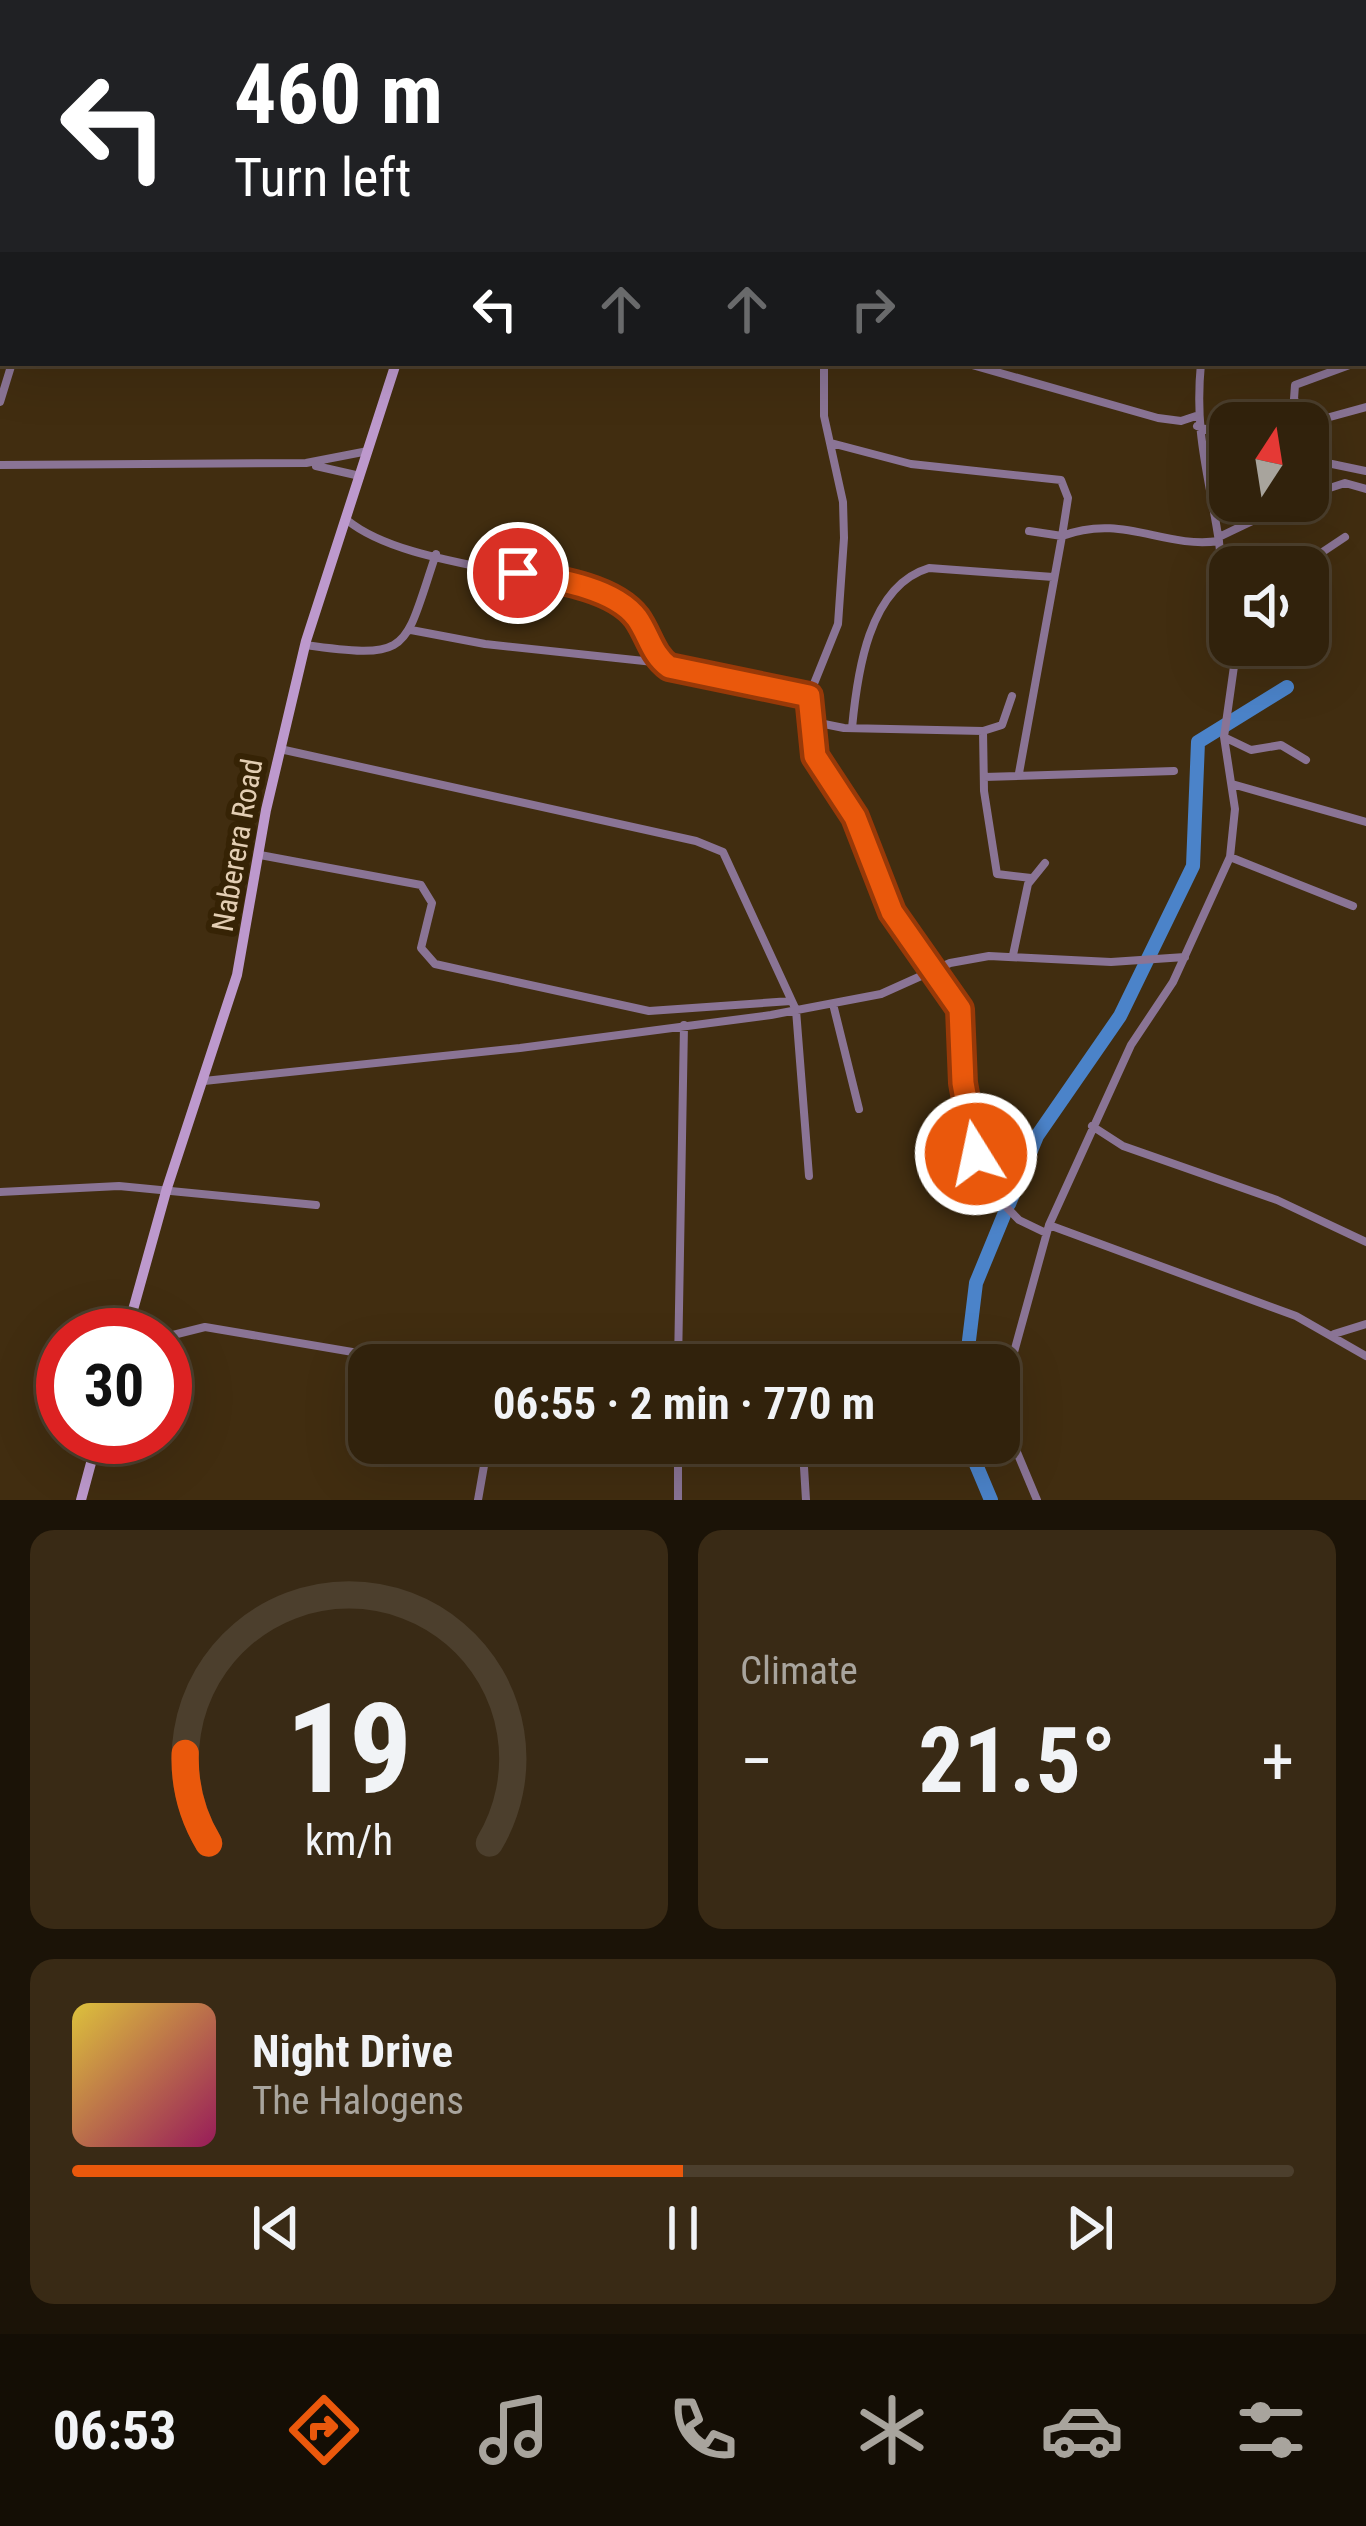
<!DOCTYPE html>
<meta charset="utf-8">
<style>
body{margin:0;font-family:"Roboto Condensed",sans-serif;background:#392a15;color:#f1f3f6;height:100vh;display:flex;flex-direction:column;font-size:45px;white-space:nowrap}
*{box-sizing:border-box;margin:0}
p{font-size:39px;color:#a8a49d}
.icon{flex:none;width:66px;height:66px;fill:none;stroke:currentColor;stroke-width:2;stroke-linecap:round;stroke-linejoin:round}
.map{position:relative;height:1500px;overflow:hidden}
.panel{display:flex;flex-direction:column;gap:30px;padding:30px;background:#1b1307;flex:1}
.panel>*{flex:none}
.banner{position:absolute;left:0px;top:0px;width:1368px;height:366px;box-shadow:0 12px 48px #0002,0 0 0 3px #4c3f2d;background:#202124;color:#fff;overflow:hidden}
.needle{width:78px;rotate:12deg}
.tools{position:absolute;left:1209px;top:402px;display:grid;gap:24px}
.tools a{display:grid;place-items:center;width:120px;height:120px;border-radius:24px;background:#31220c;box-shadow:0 12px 48px #0002,0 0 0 3px #4c3f2d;font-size:60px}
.speed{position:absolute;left:36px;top:1308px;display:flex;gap:24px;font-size:60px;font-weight:700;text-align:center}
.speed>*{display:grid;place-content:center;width:156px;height:156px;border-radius:50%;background:#31220c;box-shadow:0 12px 48px #0002,0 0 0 3px #4c3f2d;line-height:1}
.speed .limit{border:18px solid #d22;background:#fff;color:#111}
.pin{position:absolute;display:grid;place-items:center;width:102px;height:102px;color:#fff;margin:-51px;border:6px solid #fff;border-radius:50%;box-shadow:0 3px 12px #0007}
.me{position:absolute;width:132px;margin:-66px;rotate:350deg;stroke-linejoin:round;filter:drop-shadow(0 0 9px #0008)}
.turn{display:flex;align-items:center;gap:42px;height:252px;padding:0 36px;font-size:54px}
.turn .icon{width:156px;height:156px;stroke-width:2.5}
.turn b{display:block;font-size:84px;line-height:102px}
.lanes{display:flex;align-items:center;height:114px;padding:0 36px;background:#0003;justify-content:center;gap:60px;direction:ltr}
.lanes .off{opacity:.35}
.big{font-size:90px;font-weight:700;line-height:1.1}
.panel .widget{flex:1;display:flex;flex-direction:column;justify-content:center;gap:18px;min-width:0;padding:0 42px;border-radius:24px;background:#392a15}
.panel .dial{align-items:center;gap:0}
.dial svg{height:312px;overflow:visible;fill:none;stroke:#4c3f2d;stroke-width:7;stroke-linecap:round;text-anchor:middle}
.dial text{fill:#f1f3f6;stroke:none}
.song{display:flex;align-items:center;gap:36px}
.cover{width:144px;height:144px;border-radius:18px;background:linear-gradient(135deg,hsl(50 70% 55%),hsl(330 70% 35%))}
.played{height:12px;border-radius:6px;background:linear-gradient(90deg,#ea580c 50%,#4c3f2d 50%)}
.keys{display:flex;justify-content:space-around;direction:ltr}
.heat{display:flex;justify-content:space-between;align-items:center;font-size:66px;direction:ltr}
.panel .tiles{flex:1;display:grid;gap:30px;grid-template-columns:1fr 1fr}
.widget:last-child{grid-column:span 2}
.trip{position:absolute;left:348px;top:1344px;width:672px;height:120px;border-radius:24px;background:#31220c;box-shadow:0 12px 48px #0002,0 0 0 3px #4c3f2d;font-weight:700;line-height:120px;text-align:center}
.tab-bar{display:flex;height:192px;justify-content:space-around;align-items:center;background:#140e05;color:#a8a49d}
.tab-bar .icon{width:84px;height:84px}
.tab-bar .on{color:#ea580c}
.tab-bar b{font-size:54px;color:#f1f3f6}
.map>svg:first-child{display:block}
</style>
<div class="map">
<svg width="1366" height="1500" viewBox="0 0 1366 1500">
<rect width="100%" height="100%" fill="#412d10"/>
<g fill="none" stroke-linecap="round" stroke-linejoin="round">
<path stroke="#4b83c9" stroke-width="14" d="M1009,1204L1037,1136L1120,1016L1193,866L1198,742L1287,687
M966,1365L976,1283L1004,1215
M967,1443L991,1500"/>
<path stroke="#8a7495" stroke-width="8" d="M603,0L614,3
M99,3L100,0
M865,3L866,0
M941,3L942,0
M1234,3L1235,0
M1365,32H1366
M0,64L3,65
M0,95L3,96
M1365,142H1366
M1365,280H1366
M0,290L3,291
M0,350H3
M1365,360H1366
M824,363V416L843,502L844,538L838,624L809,696L815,756L855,817L892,912L960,1009L969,1123L988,1188L1019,1220L1046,1233
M965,363L1158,418L1181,421L1196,416
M1201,363C1194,435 1209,474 1219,542C1223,572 1219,597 1230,626
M0,402L12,363
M1308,423L1294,399L1295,385L1355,363
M1308,423L1366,407
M1197,426L1230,438
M831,443L911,464L1061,480L1068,498L1062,536L1029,531
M1308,459L1366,471
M0,465L306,463L368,451
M316,466L360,476
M1308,495L1345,483L1366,489
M347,520C404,567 538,568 610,600C643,614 643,649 669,667L809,696
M1219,537L1294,501
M1300,567L1345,537
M411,630L485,644L663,663
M305,645C413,660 403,651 436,554
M809,721L844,728L983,731L1002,725L1012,696
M852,728C857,675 868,586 929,568L1053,577
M983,731L984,791L997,874L1031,878
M1226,738L1251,750L1281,745L1306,760
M280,749L696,841L723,852L796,1010L809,1176
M1019,773L1062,536C1123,513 1163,549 1219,541
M984,777L1174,771
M1232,784L1366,822
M260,855L421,885L432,903L421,948L435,964L649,1011L791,1001
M1230,857L1353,906
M1013,955L1028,884L1045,863
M833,1004L859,1109
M204,1081L520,1048L771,1015L881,994L950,963L989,956L1111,962L1185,957
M1092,1126L1123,1146L1277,1200L1366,1242
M0,1192L119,1186L316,1205
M1049,1225L1296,1316L1366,1356
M130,1319L159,1335
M1334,1334L1366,1324
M165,1337L205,1327L429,1365
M678,1365L684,1025
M804,1467L806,1500
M478,1500L488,1443
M678,1500V1443
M1037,1500L1011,1438L1008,1374L1049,1225L1131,1045L1173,982L1230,857L1235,809L1224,737L1237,645"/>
<path stroke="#bd99cd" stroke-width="10" d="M480,3L481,0
M126,1335L167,1188L237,975L266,810L306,641L396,363
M81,1500L98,1437"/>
</g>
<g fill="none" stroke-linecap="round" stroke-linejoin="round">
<defs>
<path id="route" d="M518,573C554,579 614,587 637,618C649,635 652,655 669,667L809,696L815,756L855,817L892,912L960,1009L963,1083L976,1154"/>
</defs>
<use href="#route" stroke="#983908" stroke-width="30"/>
<use href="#route" stroke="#ea580c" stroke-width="21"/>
</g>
<g text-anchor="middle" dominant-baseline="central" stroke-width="12" stroke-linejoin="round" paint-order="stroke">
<g font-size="30" fill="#e3ceb3" stroke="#362305">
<text transform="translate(237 845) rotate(-80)">Naberera Road</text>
</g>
</g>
</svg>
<div class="tools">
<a><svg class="needle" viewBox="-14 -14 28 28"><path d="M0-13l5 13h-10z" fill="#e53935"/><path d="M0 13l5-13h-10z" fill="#a8a49d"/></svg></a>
<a><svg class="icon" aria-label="sound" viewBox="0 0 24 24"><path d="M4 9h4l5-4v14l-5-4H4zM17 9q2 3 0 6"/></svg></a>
</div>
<div class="speed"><div class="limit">30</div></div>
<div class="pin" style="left:518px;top:573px;background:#d93025"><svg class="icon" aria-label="arrive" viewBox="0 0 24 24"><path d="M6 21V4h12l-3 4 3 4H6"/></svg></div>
<svg class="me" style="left:976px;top:1154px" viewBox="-20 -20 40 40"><circle r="17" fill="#ea580c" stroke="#fff" stroke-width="3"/><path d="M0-11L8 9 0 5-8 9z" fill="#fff"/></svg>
<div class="trip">06:55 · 2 min · 770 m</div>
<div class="banner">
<div class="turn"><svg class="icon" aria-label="left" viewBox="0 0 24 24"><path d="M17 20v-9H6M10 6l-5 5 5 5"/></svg><div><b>460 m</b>Turn left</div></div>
<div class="lanes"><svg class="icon" aria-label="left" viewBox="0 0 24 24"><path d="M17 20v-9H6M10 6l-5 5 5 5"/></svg><svg class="icon off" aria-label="ahead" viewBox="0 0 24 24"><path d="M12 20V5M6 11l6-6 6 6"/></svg><svg class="icon off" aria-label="ahead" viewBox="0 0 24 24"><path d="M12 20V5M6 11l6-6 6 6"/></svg><svg class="icon off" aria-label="right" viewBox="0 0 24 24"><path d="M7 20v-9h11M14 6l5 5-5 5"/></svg></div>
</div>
</div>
<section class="panel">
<div class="tiles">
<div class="widget dial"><svg viewBox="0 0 100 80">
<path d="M14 69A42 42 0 1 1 86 69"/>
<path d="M14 69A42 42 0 0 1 8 46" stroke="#ea580c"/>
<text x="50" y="56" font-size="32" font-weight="700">19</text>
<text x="50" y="72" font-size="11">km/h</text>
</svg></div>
<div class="widget"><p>Climate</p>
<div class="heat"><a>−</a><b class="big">21.5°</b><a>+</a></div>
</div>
<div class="widget">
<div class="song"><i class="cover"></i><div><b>Night Drive</b><p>The Halogens</p></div></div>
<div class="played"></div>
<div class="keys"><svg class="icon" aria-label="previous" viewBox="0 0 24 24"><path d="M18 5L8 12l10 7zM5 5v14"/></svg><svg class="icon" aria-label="pause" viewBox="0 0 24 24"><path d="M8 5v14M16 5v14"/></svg><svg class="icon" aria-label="next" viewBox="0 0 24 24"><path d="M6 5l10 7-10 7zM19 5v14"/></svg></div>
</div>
</div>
</section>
<nav class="tab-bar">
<b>06:53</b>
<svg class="icon on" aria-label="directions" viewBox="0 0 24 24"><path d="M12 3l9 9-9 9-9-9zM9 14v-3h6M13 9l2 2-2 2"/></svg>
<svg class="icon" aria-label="music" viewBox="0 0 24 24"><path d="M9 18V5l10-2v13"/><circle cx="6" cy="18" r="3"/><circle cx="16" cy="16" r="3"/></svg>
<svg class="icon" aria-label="phone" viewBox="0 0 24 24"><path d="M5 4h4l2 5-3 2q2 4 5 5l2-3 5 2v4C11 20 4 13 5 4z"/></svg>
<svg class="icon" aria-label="climate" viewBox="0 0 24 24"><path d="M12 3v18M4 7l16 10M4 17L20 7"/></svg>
<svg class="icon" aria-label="car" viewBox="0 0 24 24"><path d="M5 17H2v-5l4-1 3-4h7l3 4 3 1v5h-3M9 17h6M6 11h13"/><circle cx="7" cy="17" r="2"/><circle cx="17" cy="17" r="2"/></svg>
<svg class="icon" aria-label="filters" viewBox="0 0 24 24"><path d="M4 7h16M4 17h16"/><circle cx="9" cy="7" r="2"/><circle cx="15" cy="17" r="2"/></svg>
</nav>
